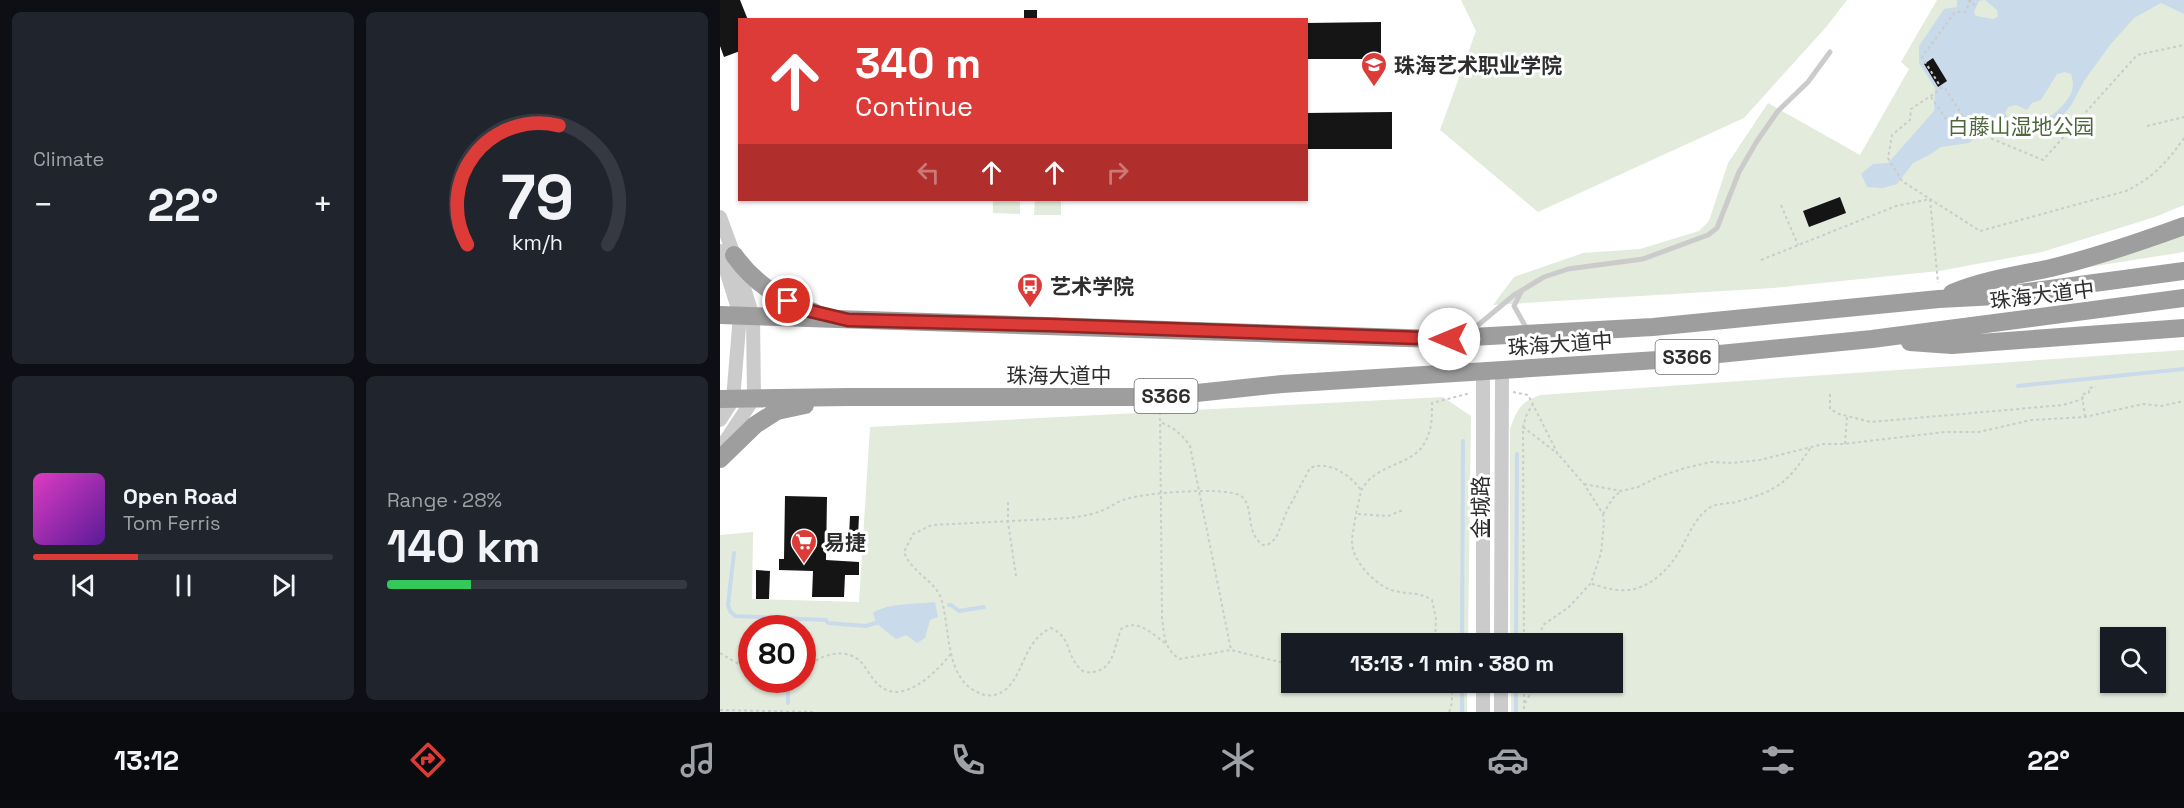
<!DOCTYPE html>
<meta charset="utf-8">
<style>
body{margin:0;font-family:"Space Grotesk","Noto Sans SC",sans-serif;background:#20242c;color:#f1f3f6;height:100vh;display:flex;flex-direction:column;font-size:22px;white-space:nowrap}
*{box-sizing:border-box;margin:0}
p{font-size:20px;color:#9ea1a6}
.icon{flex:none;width:33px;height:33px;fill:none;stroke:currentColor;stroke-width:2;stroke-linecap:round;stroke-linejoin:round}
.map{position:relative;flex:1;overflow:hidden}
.side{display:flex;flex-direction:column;gap:12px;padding:12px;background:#0d0f14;width:720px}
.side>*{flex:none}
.banner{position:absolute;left:18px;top:18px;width:570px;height:183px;border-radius:0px;box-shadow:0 2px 4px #0004;background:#dd3b38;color:#fff;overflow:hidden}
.buttons{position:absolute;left:1380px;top:627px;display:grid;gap:12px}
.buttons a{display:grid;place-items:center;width:66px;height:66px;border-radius:0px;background:#171b24;box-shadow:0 2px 4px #0004;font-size:30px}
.speed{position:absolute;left:18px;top:615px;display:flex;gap:12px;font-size:30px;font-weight:700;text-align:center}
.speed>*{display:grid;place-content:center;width:78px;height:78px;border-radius:50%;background:#171b24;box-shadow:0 2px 4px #0004;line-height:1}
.speed .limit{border:9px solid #d22;background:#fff;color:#111}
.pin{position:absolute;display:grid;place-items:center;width:51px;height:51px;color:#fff;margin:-26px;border:3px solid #fff;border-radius:50%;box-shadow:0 2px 6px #0007}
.me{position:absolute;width:66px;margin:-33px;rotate:270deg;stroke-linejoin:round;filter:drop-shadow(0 0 4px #0008)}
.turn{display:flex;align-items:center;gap:21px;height:126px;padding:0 18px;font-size:27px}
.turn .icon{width:78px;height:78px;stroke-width:2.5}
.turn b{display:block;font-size:42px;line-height:51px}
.lanes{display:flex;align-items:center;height:57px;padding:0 18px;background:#0003;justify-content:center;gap:30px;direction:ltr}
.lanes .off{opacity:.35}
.big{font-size:45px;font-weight:700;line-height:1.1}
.side .card{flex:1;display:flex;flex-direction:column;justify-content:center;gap:9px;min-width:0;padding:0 21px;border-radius:9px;background:#20242c}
.side .dial{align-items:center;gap:0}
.dial svg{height:156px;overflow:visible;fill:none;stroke:#363941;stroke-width:7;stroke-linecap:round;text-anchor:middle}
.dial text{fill:#f1f3f6;stroke:none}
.song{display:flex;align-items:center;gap:18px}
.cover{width:72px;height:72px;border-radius:9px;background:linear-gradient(135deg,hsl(310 70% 55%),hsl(270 70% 35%))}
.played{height:6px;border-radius:3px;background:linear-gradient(90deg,#dd3b38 35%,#363941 35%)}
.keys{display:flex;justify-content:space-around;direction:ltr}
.heat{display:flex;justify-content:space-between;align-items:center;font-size:33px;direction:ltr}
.charge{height:9px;border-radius:4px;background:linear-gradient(90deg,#34c759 28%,#363941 0)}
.side .tiles{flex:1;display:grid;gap:12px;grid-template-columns:repeat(2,1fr)}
.trip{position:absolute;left:561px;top:633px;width:342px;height:60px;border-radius:0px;background:#171b24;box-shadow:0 2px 4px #0004;font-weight:700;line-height:60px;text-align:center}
.tabs{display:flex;height:96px;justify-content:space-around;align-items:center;background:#090b0e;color:#9ea1a6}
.tabs .icon{width:42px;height:42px}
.tabs .active{color:#dd3b38}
.tabs b{font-size:27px;color:#f1f3f6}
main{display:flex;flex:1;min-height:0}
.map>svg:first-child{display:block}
</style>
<main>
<section class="side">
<div class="tiles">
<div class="card"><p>Climate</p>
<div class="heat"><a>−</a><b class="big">22°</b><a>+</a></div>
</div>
<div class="card dial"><svg viewBox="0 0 100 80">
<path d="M14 69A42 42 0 1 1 86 69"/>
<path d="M14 69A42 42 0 0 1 61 8" stroke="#dd3b38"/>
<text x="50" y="56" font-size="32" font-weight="700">79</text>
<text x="50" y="72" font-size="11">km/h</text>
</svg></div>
<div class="card">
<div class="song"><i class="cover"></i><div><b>Open Road</b><p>Tom Ferris</p></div></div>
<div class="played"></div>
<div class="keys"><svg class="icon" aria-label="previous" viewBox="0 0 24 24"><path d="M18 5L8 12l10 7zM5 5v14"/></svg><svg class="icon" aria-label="pause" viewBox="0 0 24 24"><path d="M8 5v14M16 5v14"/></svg><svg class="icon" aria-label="next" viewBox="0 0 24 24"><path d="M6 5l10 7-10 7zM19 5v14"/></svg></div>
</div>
<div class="card"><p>Range · 28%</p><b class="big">140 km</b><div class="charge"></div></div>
</div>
</section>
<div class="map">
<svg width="1464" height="712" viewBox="0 0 1464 712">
<rect width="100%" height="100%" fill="#fff"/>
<path fill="#e3ebdc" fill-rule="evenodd" d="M741,0H1127L1107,26L1024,118L818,212L720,130L756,31Z
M1217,0H1464V205L1435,217L1322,252L1219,271L1053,288L773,305L794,277L863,253L920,249L979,231L989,221L1008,163L1048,103L1140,155L1189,69L1181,62Z
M273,200H300V214L273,213Z
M315,200H341V215H314Z
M1464,235V252L1369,267Z
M1464,350V712H791V683L892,682V644L790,643V429C797,410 800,402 820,395ZM1390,638H1436V682H1390Z
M723,397L751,416L748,643L572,644V682L747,683V712H0V535L33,532L32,599L139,602L150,427ZM32,628H82V680H32Z"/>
<path fill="#c9daea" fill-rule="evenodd" d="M1237,0H1464V14L1441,3L1414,18L1390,45L1364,81L1352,104L1337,123L1319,131L1300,132L1282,124L1262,123L1259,135L1249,143L1221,147L1209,155L1193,163L1177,184L1163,188L1147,187L1141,174L1153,164L1168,163L1214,111L1215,88L1199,63V46L1224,9L1237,7ZM1265,0L1277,10L1278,16L1274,19L1256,16L1254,12L1259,1ZM1345,72L1351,74C1352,78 1353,81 1353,84C1353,108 1303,144 1285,113L1288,107L1296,105L1307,110L1312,103L1321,100L1337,74Z
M215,602L218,617L210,620L205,638L197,643L186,635L176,639L156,623L153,613C167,603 197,604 215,602Z"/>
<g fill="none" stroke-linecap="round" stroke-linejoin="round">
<path stroke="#c9daea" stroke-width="4" d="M1298,386L1464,369
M14,553L8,605L10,611L15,616L106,620L108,623L146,626L159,622
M229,605H231L239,611L264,607
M68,618V628
M742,644L743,441
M796,644L797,454
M68,686V703
M742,712V682
M796,712V682"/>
</g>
<path fill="#151515" d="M0,0H20L28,20H20V51L4,57L0,46Z
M304,10H317V20H304Z
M661,22V59H586V23Z
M1213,58L1227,81L1218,87L1204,64Z
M672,112V149H586V113Z
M1120,197L1126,213L1089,227L1083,211Z
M65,496L107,497L106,560L139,562V575H125L124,597H92L93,571L59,570V559H64Z
M130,516H139L138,536H129Z
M36,570L50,571L49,599H36Z"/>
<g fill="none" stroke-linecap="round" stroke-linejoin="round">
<path stroke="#cbcbcb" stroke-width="2" stroke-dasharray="3 3" stroke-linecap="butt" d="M1248,0L1257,7
M1222,89L1202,57L1235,12H1245L1251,0
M1211,97L1231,127L1253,131L1323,160L1417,55L1464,45
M1427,126L1464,117
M1253,131L1224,87L1191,109L1190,120L1172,135L1168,158L1182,181L1260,231L1406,191C1433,178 1447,162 1464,138
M1210,199L1218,283
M1061,205L1078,245
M1041,260L1176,206L1210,199
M793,392L808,395L838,454L864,484L883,514L884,523L881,553L871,583L849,607L823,625L820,635V644
M1110,394V409L1119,414L1151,422L1343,405L1363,399
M440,412L442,617C444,634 444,650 460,659L511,650L572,665
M1365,417L1362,394L1369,393V388L1376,387
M442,423C455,428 462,435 470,446L511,650
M803,427L838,454
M1125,444L1127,417
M864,484L901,491L918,487L938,477L965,468L991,462L1012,463L1040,460L1103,444H1123L1225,432H1259L1311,420L1365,417L1423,404L1441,406L1464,401
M288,502V522L296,576
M638,514L668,516L683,510
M883,514L893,498L901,491
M872,584C880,586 890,590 899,590C929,593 953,566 965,541C972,528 977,517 989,508C997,503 1007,504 1016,502C1057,491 1068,483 1091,447
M445,643C431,633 417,618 401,629C393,650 394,675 364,672C344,657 354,639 331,628C303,641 304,675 285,690C277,696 267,697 259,693C224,678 231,629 221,598C215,581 192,573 184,552L193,534L212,525L351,518C363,516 375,514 386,509C392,506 397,502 403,500C420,493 507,486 521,496C535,506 524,532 543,545L549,544L556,538L567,511L590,468C609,460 630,475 641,490
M715,644L716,619L712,600C694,588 677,599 656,581C645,572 633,558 632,543C631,538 640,492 642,489C645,484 650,478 655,475C670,464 690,462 702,447C712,433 712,419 712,403L751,393
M804,644L803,427L806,416L812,405
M0,653L32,672
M82,672C96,657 121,645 140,661C147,668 151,679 160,686C184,706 219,670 232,652
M60,680H73
M804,682V712
M805,703L817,682
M0,710L95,712
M729,712C733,703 733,692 729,682"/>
<path stroke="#cbcbcb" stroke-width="5" d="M801,292L794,306L808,331
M751,331L794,295L824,277L848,269L923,259L988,235L997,228L1019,172L1037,141L1058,111L1088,82L1110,52"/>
<path stroke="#cbcbcb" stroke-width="14" d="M0,217L14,255L33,317L34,398L0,449
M0,251L20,315L13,400L0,420
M763,644V370
M781,644L782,370
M763,712V682
M781,712V682"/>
<path stroke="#9e9e9e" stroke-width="18" d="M14,255C33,282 62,302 94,312
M1232,293C1263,280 1297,275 1331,268C1376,257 1420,242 1464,226
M0,315L716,339L933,327L1219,299L1277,296L1464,271
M1190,342L1232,345L1464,328
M0,399L128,397H439L562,384L938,360L1152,339L1464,298
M0,459L35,425L57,411L85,405"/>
</g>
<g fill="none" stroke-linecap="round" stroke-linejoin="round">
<defs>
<path id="route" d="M68,301L82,309L128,320L329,325L729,339"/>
</defs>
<use href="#route" stroke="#902624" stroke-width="15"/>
<use href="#route" stroke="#dd3b38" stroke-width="10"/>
</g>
<defs>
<symbol id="university-pin" viewBox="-11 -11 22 30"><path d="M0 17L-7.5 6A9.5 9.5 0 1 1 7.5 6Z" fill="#dd3b38" stroke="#fff"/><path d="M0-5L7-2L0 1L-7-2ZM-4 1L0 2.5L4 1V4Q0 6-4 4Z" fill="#fff"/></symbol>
<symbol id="bus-pin" viewBox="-11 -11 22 30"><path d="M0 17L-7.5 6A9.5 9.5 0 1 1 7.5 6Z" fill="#dd3b38" stroke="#fff"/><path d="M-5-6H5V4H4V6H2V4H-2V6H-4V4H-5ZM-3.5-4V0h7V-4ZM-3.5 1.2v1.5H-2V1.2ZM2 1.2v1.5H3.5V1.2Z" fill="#fff"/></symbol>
<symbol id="supermarket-pin" viewBox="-11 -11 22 30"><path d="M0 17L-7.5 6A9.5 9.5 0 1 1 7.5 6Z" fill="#dd3b38" stroke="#fff"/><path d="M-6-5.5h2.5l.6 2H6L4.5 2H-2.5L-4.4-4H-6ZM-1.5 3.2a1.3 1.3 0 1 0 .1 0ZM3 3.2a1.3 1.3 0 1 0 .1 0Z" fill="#fff"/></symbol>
</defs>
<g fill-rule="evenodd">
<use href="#university-pin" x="639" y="50" width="30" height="40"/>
<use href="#bus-pin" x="295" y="271" width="30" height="40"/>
<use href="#supermarket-pin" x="69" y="527" width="30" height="40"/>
</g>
<g text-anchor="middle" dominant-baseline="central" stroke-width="6" stroke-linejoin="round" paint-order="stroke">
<g fill="#fff" stroke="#6d6d6d" stroke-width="1.5">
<rect x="935.5" y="340" width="63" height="34" rx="4.5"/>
<rect x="414.5" y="379" width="63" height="34" rx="4.5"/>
</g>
<g font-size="20" font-weight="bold" fill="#2e2e2e">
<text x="967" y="357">S366</text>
<text x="446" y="396">S366</text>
</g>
<g font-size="21" font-weight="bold" fill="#2e2e2e" stroke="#fff" text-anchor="start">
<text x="674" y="65">珠海艺术职业学院</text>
<text x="330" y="286">艺术学院</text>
<text x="104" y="542">易捷</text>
</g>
<g font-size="21" fill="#4e683e" stroke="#fff">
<text x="1301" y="126">白藤山湿地公园</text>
</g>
<g font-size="21" fill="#2e2e2e" stroke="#fff">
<text transform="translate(1322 295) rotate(-7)">珠海大道中</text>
<text transform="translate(840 344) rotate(-4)">珠海大道中</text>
<text x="339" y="375">珠海大道中</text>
<text transform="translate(760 507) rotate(-90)">金城路</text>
</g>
</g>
</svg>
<div class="buttons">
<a><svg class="icon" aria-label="search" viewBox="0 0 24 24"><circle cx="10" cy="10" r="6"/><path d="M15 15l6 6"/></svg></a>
</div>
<div class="speed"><div class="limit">80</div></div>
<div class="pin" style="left:68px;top:301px;background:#d93025"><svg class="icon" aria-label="arrive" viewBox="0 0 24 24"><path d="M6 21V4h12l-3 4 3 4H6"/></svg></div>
<svg class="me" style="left:729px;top:339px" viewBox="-20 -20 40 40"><circle r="19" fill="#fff"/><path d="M0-13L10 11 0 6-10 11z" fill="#dd3b38"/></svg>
<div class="trip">13:13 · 1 min · 380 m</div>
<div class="banner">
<div class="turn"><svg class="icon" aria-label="ahead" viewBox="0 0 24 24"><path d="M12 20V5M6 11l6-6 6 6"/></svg><div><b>340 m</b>Continue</div></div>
<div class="lanes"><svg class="icon off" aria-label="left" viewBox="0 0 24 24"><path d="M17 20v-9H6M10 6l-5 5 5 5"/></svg><svg class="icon" aria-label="ahead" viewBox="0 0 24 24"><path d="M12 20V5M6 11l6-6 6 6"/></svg><svg class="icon" aria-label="ahead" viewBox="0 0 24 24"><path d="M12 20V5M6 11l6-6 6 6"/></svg><svg class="icon off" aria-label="right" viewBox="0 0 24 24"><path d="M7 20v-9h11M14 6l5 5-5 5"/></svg></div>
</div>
</div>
</main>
<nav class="tabs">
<b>13:12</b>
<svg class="icon active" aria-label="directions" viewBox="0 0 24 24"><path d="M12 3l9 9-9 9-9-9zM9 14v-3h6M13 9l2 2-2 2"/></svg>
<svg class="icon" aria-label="music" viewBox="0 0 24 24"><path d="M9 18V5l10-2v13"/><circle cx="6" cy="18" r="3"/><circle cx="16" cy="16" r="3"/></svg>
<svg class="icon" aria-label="phone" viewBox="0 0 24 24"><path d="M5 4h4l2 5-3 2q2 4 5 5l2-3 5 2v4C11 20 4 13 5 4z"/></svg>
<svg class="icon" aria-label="climate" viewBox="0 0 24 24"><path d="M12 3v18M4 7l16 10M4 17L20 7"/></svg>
<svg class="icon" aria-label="car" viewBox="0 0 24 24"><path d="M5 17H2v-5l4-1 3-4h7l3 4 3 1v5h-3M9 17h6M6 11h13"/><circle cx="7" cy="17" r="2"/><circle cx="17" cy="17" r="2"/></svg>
<svg class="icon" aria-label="filters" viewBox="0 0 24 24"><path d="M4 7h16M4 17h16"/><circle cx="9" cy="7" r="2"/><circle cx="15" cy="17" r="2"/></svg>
<b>22°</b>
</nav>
